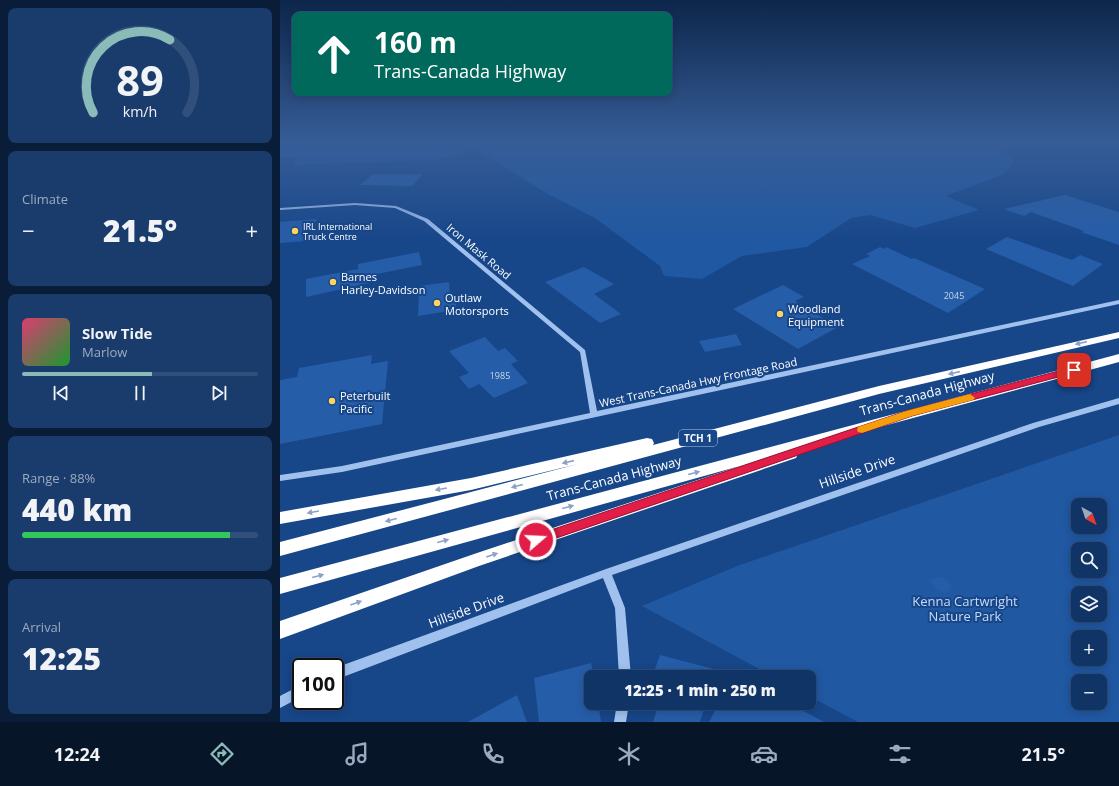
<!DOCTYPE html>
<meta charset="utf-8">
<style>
body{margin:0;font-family:"Open Sans",sans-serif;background:#1a3c6d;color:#f1f3f6;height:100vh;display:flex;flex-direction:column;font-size:15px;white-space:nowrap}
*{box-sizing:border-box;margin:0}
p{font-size:13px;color:#9caac0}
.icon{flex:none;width:22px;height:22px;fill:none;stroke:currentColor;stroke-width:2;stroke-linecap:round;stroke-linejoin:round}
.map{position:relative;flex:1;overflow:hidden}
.drawer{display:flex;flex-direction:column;gap:8px;padding:8px;background:#091d39;width:280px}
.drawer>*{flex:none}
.banner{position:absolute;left:12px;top:12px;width:380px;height:84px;border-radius:8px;box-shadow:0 2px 10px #0003,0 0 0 1px #304f7b;background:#00695c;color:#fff;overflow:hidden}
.needle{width:26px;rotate:140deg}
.buttons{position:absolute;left:791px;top:498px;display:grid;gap:8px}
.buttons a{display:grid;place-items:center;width:36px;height:36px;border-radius:8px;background:#113467;box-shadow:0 2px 10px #0003,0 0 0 1px #304f7b;font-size:20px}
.speed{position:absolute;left:12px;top:658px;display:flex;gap:8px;font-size:20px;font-weight:700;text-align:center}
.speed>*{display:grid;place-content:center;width:52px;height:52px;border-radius:50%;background:#113467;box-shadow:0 2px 10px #0003,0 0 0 1px #304f7b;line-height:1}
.speed .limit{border:2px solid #111;border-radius:6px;background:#fff;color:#111}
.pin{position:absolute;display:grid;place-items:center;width:34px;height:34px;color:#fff;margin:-17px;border-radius:8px;box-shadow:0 2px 6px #0006}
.me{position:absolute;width:44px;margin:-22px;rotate:71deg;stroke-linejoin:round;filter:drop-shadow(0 0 3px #0008)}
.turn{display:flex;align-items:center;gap:14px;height:84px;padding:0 16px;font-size:18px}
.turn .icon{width:52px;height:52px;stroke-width:2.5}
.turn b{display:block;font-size:28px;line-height:34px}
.big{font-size:30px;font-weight:800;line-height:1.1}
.drawer .tile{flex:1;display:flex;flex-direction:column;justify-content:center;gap:6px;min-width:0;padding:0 14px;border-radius:8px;background:#1a3c6d}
.drawer .dial{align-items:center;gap:0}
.dial svg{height:104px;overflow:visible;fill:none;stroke:#304f7b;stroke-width:7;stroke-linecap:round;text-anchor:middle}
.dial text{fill:#f1f3f6;stroke:none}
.song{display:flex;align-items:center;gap:12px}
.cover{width:48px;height:48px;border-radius:6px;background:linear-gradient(135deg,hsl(340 70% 55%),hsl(130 70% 35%))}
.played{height:4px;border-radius:2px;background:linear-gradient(90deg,#8bbbb9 55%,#304f7b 55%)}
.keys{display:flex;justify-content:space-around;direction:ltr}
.heat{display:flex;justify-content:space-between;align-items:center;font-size:22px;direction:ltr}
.charge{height:6px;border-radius:3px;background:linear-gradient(90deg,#34c759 88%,#304f7b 0)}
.trip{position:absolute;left:304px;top:670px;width:232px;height:40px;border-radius:8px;background:#113467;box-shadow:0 2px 10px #0003,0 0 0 1px #304f7b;font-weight:800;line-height:40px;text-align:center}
.tab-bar{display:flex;height:64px;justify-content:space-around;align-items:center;background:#071529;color:#9caac0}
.tab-bar .icon{width:28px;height:28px}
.tab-bar .on{color:#8bbbb9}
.tab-bar b{font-size:18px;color:#f1f3f6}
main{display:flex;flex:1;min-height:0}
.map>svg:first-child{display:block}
</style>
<main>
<section class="drawer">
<div class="tile dial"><svg viewBox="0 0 100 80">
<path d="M14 69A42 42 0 1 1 86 69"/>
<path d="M14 69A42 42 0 0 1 73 13" stroke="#8bbbb9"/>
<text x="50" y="56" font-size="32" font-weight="700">89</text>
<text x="50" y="72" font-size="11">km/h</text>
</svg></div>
<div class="tile"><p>Climate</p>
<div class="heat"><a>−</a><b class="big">21.5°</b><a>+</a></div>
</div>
<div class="tile">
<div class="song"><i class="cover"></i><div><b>Slow Tide</b><p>Marlow</p></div></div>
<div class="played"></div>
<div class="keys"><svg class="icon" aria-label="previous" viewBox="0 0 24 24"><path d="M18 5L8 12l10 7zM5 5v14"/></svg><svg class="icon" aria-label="pause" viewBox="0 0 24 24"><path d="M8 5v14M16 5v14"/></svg><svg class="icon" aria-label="next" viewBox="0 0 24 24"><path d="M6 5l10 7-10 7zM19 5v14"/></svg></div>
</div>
<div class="tile"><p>Range · 88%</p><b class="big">440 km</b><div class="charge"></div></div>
<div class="tile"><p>Arrival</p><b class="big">12:25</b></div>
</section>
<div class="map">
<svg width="839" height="722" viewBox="0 0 839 722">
<rect width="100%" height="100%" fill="#174689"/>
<path fill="#2058a2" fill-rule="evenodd" d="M0,142H697L698,144L721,150L735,161L724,174L666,196L699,210L635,228L590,215L571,218L527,247L462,256L422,279L384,276L380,266L315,218L266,193L197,150L157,160L13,165L17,158L0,157Z
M839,435V722H578L529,696V677H494L362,606L457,566ZM798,505H820V527H798ZM798,549H820V571H798ZM798,593H820V615H798ZM798,637H820V659H798ZM798,681H820V703H798Z"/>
<path fill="#265da8" d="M93,174H143L132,186L80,185Z
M785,195L839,212V245L801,232L804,231L751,212L744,216L724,209Z
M37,219L25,241L0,243V222Z
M727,237L792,260L800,255L823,264L793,286L706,249Z
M600,247L604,249L606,247L632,259L634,258L705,289L668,313L572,264L590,256L586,254Z
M139,252L142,265L92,275L93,281L89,283L26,297V279L78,269V264Z
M304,267L334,284L314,294L341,314L320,323L265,282Z
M169,282L170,296L176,295V310L138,316L139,286Z
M503,285L524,297L515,301L558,327L518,349L453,309Z
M456,334L462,345L425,352L419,341Z
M205,337L218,351L225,348L238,361L231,364L248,383L214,398L199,384L189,389L179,377L189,373L169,351Z
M92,355L91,364L108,361L102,424L0,444V380L17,377L19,368Z
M660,577L667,580L671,585L670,591L665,593L658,590L649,580Z
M380,655L449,673V677H372Z
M311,663L314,677H311V703H318L321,722H259L254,678Z
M237,695L247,722H188Z
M379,703H426L420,722H373Z
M439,703H509L544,722H429Z"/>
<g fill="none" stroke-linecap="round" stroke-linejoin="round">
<path fill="#a0c1ee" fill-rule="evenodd" d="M75,203L116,206L148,219L305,350L317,411L839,300V304L62,472L0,481V475L62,466L310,413L300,352L144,221L115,208L75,205L0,210V208Z
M839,398V404L759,427L332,575L345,608L351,677H339L335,608L323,578L55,680V668L326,569L753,423Z
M21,685V697L0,708V696Z
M337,703H349L346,722H334Z"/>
<path fill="#fff" fill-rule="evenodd" d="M839,332V338L599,394L0,556V542L298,464L191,490L0,524V512L191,478L367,438L372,439L374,443L373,445L599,386Z
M839,354V362L515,450L518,454L516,458L199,566L0,639V621L197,553L460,466L0,594V578Z"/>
</g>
<defs><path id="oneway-solid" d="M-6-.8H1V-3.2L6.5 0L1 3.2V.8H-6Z"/></defs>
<g fill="#8ba2c4">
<use href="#oneway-solid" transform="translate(801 343) rotate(167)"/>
<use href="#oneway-solid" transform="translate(674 373) rotate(167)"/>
<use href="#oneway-solid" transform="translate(288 462) rotate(167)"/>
<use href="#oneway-solid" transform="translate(414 473) rotate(-15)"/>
<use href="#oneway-solid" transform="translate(237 486) rotate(165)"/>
<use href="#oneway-solid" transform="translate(161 489) rotate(170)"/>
<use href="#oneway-solid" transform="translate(288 507) rotate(-15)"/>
<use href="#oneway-solid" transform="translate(33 512) rotate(170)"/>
<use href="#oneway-solid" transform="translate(111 520) rotate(165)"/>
<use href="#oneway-solid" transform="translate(163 541) rotate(-15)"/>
<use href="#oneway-solid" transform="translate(212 555) rotate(-19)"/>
<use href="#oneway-solid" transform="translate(38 576) rotate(-15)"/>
<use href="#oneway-solid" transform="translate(76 603) rotate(-20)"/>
</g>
<linearGradient id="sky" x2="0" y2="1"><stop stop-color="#0d264b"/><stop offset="0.58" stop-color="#365d97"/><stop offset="1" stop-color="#365d97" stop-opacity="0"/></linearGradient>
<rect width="839" height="243" fill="url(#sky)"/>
<path fill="#e11d48" stroke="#92132f" d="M794,367L799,370L797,372L632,416L256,545L252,544L250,540L252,536L256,535L626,411Z"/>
<path fill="#f59e0b" d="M690,394L695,398L693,400L632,416L582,433L578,432L577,430L578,427L626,411Z"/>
<g fill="#ffd45c" stroke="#174689" stroke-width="1.5">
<circle cx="15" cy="231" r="4"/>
<circle cx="53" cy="282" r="4"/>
<circle cx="157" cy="303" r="4"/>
<circle cx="500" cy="314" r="4"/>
<circle cx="52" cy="401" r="4"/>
</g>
<g text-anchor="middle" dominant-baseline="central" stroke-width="4" stroke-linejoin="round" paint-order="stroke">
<g font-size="9" fill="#fff" stroke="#174689" text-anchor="start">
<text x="23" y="226">IRL International<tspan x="23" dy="10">Truck Centre</tspan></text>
</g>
<g font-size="9" fill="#c9d6e9">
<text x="674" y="295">2045</text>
<text x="220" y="375">1985</text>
</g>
<rect fill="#174689" stroke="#b9c8dc" stroke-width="1" x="399" y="430" width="38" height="16" rx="3"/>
<g font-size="10" font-weight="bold" fill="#fff">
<text x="418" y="438">TCH 1</text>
</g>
<g font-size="11" fill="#fff" stroke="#174689">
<text transform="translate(199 251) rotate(40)">Iron Mask Road</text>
<text transform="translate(418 382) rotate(-12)">West Trans-Canada Hwy Frontage Road</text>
</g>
<g font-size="11" fill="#fff" stroke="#174689" text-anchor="start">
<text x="61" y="276">Barnes<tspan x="61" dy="13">Harley-Davidson</tspan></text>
<text x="165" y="297">Outlaw<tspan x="165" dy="13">Motorsports</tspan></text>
<text x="508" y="308">Woodland<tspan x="508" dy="13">Equipment</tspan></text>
<text x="60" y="395">Peterbuilt<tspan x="60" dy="13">Pacific</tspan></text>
</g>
<g font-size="13" fill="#fff" stroke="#174689">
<text transform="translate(647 393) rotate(-15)">Trans-Canada Highway</text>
<text transform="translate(577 471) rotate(-19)">Hillside Drive</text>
<text transform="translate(334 478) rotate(-15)">Trans-Canada Highway</text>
<text transform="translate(186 610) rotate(-20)">Hillside Drive</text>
</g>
<g font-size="13" fill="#c5dcfa" stroke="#174689">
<text x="685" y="601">Kenna Cartwright<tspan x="685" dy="15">Nature Park</tspan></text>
</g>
</g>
</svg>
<div class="buttons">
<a><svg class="needle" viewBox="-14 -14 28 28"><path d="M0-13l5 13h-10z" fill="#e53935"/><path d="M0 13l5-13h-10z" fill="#9caac0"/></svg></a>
<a><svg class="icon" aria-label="search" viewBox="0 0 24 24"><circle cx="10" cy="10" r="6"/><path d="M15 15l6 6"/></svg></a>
<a><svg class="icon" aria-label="layers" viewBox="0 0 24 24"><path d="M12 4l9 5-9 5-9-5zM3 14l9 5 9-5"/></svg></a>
<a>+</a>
<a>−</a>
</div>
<div class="speed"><div class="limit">100</div></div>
<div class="pin" style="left:794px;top:370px;background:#d93025"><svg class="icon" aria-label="arrive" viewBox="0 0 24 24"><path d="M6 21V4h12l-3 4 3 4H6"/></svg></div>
<svg class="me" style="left:256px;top:540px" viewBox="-20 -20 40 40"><circle r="17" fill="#e11d48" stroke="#fff" stroke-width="3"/><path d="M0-11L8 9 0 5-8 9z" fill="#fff"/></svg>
<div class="trip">12:25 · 1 min · 250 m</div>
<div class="banner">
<div class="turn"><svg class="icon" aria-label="ahead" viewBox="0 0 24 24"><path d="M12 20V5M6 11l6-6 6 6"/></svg><div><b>160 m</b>Trans-Canada Highway</div></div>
</div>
</div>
</main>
<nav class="tab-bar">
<b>12:24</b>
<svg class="icon on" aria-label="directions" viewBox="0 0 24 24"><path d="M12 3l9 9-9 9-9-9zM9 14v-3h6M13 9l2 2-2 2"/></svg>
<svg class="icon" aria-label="music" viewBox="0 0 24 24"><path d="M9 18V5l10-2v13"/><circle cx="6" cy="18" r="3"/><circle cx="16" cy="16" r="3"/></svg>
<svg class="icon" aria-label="phone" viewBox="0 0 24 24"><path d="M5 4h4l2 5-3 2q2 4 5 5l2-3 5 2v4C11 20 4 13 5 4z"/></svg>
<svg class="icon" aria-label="climate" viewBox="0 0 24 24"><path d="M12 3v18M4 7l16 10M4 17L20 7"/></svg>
<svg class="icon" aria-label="car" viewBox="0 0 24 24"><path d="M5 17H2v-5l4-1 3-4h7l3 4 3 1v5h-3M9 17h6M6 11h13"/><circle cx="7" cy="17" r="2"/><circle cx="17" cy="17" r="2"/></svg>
<svg class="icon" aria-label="filters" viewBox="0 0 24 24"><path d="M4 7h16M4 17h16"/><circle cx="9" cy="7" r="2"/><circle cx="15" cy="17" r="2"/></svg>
<b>21.5°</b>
</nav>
